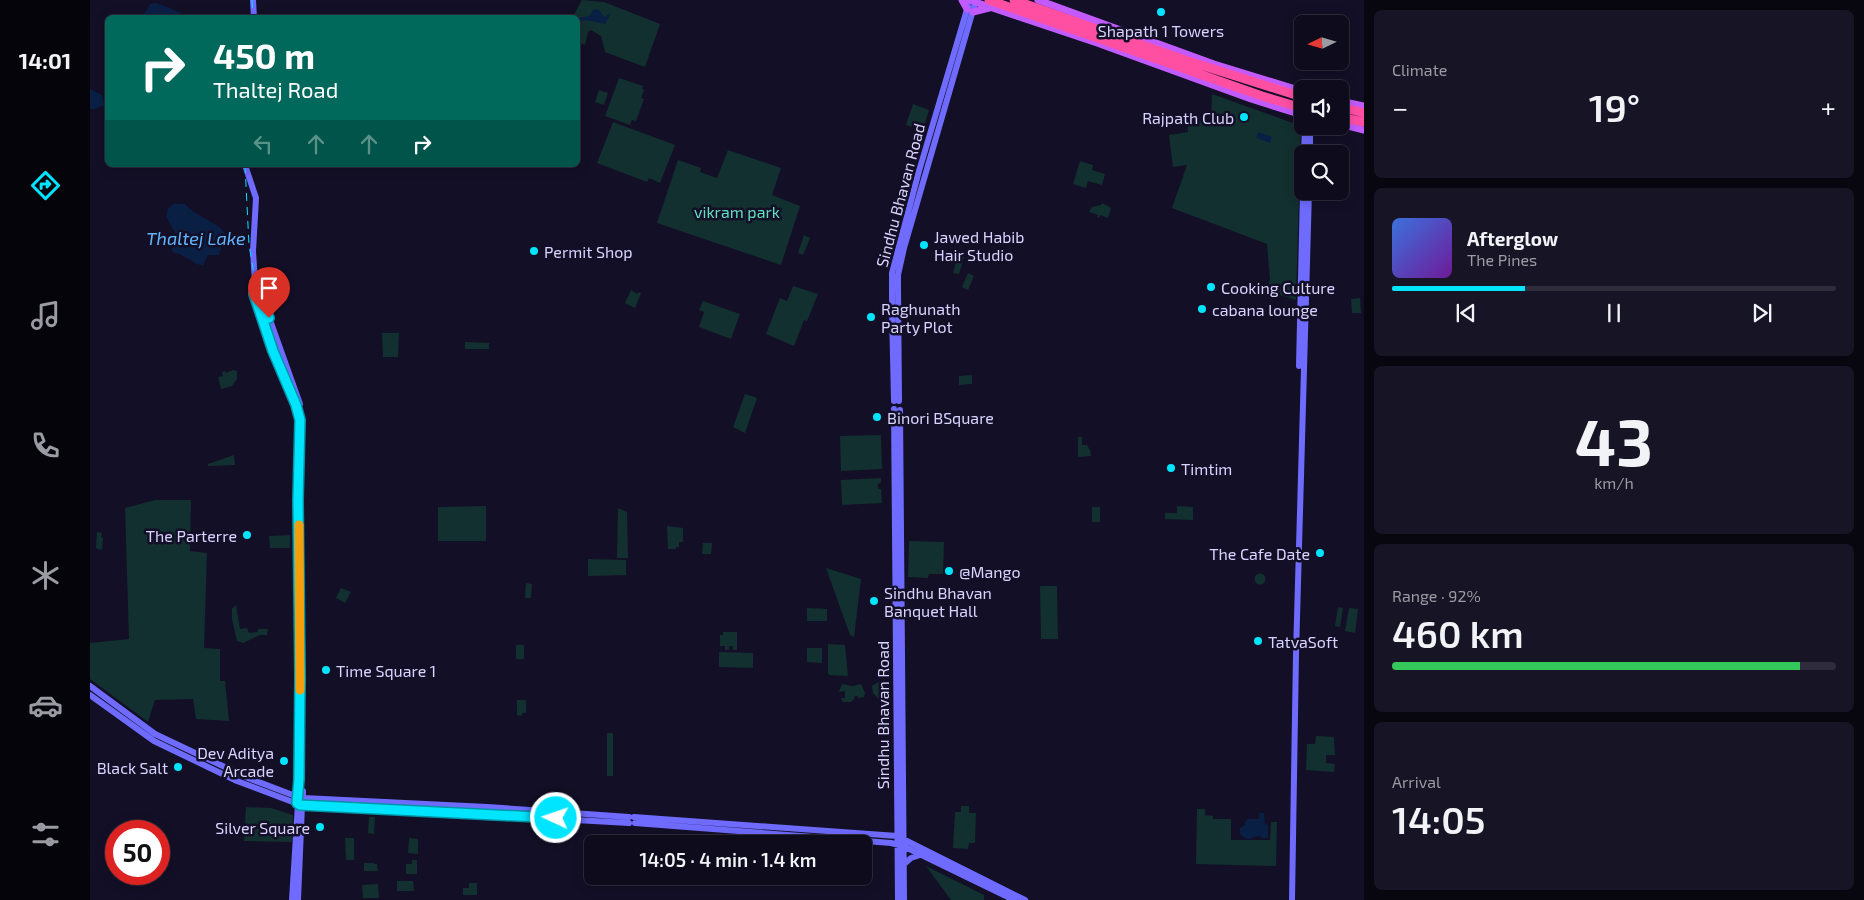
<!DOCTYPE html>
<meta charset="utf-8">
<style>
body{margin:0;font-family:"Exo 2",sans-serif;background:#171425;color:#f1f3f6;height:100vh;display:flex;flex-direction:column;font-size:19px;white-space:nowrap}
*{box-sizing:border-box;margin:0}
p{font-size:16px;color:#9b9ba3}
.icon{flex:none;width:28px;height:28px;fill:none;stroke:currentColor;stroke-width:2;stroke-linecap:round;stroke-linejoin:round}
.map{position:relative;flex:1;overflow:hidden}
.drawer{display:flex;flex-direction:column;gap:10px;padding:10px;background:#08060f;width:500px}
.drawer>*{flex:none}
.hud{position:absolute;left:15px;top:15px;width:475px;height:152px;border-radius:8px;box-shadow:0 2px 12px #0003,0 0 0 1px #2e2b3b;background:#00695c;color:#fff;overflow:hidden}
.needle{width:32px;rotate:265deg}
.controls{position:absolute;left:1204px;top:15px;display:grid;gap:10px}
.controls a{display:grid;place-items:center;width:55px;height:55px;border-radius:8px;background:#0e0b1c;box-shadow:0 2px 12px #0003,0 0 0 1px #2e2b3b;font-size:25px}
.speed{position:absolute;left:15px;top:820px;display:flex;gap:10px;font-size:25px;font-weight:700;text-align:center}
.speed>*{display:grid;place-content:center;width:65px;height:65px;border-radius:50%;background:#0e0b1c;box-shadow:0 2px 12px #0003,0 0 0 1px #2e2b3b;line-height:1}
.speed .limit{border:8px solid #d22;background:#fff;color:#111}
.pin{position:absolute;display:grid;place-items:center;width:42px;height:42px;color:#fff;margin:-51px -21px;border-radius:50% 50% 50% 0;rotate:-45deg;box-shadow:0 0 5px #0007}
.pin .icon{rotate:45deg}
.me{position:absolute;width:55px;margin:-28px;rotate:273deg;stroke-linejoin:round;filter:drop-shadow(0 0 4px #0008)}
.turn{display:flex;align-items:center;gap:18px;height:105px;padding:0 25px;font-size:22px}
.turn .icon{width:65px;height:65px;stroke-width:2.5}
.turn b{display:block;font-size:35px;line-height:42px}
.lanes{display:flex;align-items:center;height:48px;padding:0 25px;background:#0003;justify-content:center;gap:25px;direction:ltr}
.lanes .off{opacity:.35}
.big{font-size:38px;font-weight:600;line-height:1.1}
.drawer .card{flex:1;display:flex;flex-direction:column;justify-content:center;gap:8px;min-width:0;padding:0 18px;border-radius:8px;background:#171425}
.drawer .dial{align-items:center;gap:0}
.dial b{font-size:65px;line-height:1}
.song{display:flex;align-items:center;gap:15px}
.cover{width:60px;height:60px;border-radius:8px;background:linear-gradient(135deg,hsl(220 70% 55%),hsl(280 70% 35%))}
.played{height:5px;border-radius:2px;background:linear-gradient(90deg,#00e5ff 30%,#2e2b3b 30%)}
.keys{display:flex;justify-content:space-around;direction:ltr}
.heat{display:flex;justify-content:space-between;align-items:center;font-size:28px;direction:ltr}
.charge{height:8px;border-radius:4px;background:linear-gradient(90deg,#34c759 92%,#2e2b3b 0)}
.trip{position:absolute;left:494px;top:835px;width:288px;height:50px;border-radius:8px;background:#0e0b1c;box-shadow:0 2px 12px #0003,0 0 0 1px #2e2b3b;font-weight:600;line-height:50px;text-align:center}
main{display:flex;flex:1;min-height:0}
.menu{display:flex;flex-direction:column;width:90px;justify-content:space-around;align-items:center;background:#06040b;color:#9b9ba3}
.menu .icon{width:35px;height:35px}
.menu .selected{color:#00e5ff}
.menu b{font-size:22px;color:#f1f3f6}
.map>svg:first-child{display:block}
</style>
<main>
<nav class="menu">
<b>14:01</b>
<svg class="icon selected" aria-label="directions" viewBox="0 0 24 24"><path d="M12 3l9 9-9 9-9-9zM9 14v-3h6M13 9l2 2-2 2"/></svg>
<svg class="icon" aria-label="music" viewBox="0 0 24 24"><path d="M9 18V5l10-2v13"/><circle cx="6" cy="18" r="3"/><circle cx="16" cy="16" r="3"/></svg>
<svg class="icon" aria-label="phone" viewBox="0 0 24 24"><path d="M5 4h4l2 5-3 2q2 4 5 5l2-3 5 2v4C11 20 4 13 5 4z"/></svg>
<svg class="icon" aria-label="climate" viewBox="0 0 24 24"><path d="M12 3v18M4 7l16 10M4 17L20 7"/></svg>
<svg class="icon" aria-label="car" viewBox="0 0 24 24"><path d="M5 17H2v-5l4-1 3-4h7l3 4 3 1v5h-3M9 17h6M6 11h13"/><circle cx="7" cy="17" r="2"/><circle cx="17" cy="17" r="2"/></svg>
<svg class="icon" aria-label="filters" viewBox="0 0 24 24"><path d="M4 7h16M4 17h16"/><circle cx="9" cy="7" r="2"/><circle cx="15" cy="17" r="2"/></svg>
</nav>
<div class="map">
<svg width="1274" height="900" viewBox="0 0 1274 900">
<rect width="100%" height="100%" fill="#130f26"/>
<path fill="#12302f" d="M492,0L514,2L570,24L555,67L515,52L511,36L501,30L498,32L495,45L488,42V18H482Z
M529,78L553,86L552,89L554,90L551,98L554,99L546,121L542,120L540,125L515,116Z
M509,90L518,93L514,105L505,102Z
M1122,94L1211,126L1206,300L1177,291L1180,279L1177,244L1082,208L1097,165L1083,167L1079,135L1098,132L1097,120L1121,122Z
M823,104L839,110L833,130L816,125Z
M523,122L585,145L570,183L559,178L557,182L507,163Z
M638,150L691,168L682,195L710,206L691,265L567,223L588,160L611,168L610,172L627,178Z
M990,161L1003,165L1002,170L1015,174L1012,185L998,181L996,188L983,184Z
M1012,203L1021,208L1018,218L1010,215L1009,218L1007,217L1008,215L999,212L1002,207L1011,205Z
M714,235L720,238L713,255L708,253Z
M868,255L874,257L869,274L863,273Z
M878,273L884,276L878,290L872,287Z
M703,286L728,294L717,321L714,320L704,346L676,334L690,298L697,301Z
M541,290L547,294L549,292L551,293L545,308L535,303Z
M1270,298L1271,313H1262L1261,299Z
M613,301L650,314L641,339L609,327L614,312L609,310Z
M292,333H309L308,357H293Z
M375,342L399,343V349H375Z
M143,370L147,371V379L142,386L131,389L128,377L133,376L132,372L135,371L136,373Z
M882,375V384L869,385V376Z
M655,394L667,398L655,433L643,427Z
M791,435L792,469L751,471L750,436Z
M988,437H992V445H997L1000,450L1001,456L988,457Z
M144,455L145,465L118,466V464Z
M791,478V483L788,484V489H791L792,503L752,505L751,480Z
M65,500H101L100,551L117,553L114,648L130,649V681H135L139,721L106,719L103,699L65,700L58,722L0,679V643L39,639L35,508Z
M396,506V541H348V507Z
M1087,506L1103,507V520L1075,519V513H1087Z
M1002,507H1010V522H1002Z
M528,508L537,512L538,558H527Z
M577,526L593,528V542H589V547H586V549H578Z
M7,532L12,533L11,537L13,538L12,550L6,548Z
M200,535V548H180L179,536Z
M819,541L854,542L853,574H839L838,578L818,577Z
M613,543H622L621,554H612Z
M498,559L536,560V575L498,576Z
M736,568L771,579L764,637L760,635Z
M1164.5 579a5.5 5.5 0 1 1 11 0a5.5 5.5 0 1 1-11 0Z
M436,583L442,584L441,598H435Z
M950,586H967L968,639H951Z
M251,588L261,592L255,603L246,598Z
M146,605L150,629L157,628L159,633L168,632V629H178L177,635H170L153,643L147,641L142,619V609Z
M1248,607L1253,608L1250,627L1245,626Z
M717,608L737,609V621H717Z
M1259,608L1268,609L1265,633L1255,631Z
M633,632H647V650H643V646H639V650H635V646H630V635H633Z
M738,644L755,645L758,676L739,675L738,673Z
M426,645H434V659H426Z
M717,648H732V663L717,662Z
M629,652L663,653V668L629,667Z
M794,681L799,690L795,693L794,698L789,699L783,693L782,686L788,682Z
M752,684L763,686L771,684L775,693L774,697L769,698L767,696H765L764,699L761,702H753L751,698H755V691L749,692Z
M427,700H436V713H432V716L427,715Z
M517,733H523V776H517Z
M1226,736L1244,737L1245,755H1236V763L1245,764L1244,772L1216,770L1217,744H1225Z
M871,806H879V813H886L885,843H879L878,849L863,848L865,812H871Z
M156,807L181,808L203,815L202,842L154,841Z
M1107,809H1115V815L1123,816V819H1141V840H1180L1181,822H1187L1186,866L1106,864Z
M279,817H285L284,834L278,833Z
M255,838H264V860H256Z
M319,838L328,839V854L318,853Z
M322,860H327V874H316V864H322Z
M274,863H284V864H287L288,871H274Z
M836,866L894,895V900H861Z
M307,881H323L324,891H307Z
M379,883H387V895H373V888H379Z
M288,884L289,898H273L272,885Z"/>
<path fill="#0a1f44" d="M66,3L80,8L99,17H50L56,11L60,4Z
M504,9L509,10L514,17L521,13L515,24L496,20L488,22V18L499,16Z
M0,89L12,95L14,105L5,109H0Z
M1168,132L1182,137L1180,143L1166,138Z
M83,204H95C106,218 134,223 138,239L133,242L129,255H118L113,266C101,263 95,254 84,253L82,250L86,235L76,216L78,209Z
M1169,813H1174L1175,824L1178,825V838H1171L1170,836L1163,837L1161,839H1156L1150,834V828L1155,825V821H1157V819H1169Z"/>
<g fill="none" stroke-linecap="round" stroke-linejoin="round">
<path stroke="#6f6bff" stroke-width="6" d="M163,0L164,18
M1214,154L1215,126
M1220,154V126
M166,284L170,292L210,404
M1209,366L1213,191
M804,401L802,312V273L829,171L878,6
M809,401L808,287V275L814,248L886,0
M804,409L808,900
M810,410L814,900
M0,686L65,734L158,778L208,797L210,677L208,500L210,420L206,405L183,351L164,294L165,283L163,251L166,198L155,165
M0,695L64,741L147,781L208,804L202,900
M213,791V798L397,807L539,817
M544,817L807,836L935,900
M545,823L801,843L813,846L924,900
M813,865L821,858L830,855
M208,900L212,805L539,823
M1202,900L1206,654L1219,191"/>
<path stroke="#c25bff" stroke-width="7" d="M872,0L877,9
M879,0L1007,43L1161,99L1212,115
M948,0L1124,64L1212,91
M883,12L899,8
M1250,101L1274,106
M1250,124L1274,130"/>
<path stroke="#ff4fa3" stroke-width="9" d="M899,0L1172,96L1212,108
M924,0L1095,60L1212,97
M1250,107L1274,113
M1250,117L1274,122"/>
<path stroke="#00e5ff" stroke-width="1" stroke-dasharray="8 6" stroke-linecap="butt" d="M162,0L163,18
M155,165L159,245L168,297L208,420L212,675"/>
</g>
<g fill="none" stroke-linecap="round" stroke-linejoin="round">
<defs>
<path id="route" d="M179,318L165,283L164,294L183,351L206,405L210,420L208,500L210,677L209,779L207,803L210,805L466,818"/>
</defs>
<use href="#route" stroke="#0095a6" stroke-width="12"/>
<use href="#route" stroke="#00e5ff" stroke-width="9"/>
<path stroke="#f59e0b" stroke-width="9" d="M209,525L210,690"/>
</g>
<g fill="#00e5ff" stroke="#130f26" stroke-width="2">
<circle cx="1071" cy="12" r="5"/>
<circle cx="1154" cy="117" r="5"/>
<circle cx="834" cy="245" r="5"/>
<circle cx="444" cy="251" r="5"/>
<circle cx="1121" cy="287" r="5"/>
<circle cx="1112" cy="309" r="5"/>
<circle cx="781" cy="317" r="5"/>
<circle cx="787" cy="417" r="5"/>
<circle cx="1081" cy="468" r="5"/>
<circle cx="157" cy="535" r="5"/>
<circle cx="1230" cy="553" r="5"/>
<circle cx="859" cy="571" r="5"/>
<circle cx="784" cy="601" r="5"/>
<circle cx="1168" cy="641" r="5"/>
<circle cx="236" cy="670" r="5"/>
<circle cx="194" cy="761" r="5"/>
<circle cx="88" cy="767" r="5"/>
<circle cx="230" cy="827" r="5"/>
</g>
<g text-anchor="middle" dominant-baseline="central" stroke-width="5" stroke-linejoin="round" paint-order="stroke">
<g font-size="16" fill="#d9d4ff" stroke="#130f26" text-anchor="start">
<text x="1071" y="30" text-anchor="middle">Shapath 1 Towers</text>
<text x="1144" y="117" text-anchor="end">Rajpath Club</text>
<text x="844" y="236">Jawed Habib<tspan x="844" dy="18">Hair Studio</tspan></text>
<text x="454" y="251">Permit Shop</text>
<text x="1131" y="287">Cooking Culture</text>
<text x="791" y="308">Raghunath<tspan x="791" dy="18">Party Plot</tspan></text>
<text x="1122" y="309">cabana lounge</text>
<text x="797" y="417">Binori BSquare</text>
<text x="1091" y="468">Timtim</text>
<text x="147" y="535" text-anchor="end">The Parterre</text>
<text x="1220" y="553" text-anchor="end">The Cafe Date</text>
<text x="869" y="571">@Mango</text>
<text x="794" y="592">Sindhu Bhavan<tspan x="794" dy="18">Banquet Hall</tspan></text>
<text x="1178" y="641">TatvaSoft</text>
<text x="246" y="670">Time Square 1</text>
<text x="184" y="752" text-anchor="end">Dev Aditya<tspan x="184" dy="18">Arcade</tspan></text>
<text x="78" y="767" text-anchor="end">Black Salt</text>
<text x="220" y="827" text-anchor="end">Silver Square</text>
</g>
<g font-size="16" fill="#d9d4ff" stroke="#130f26">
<text transform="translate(810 195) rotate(-75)">Sindhu Bhavan Road</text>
<text transform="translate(792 715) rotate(-90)">Sindhu Bhavan Road</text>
</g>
<g font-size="16" fill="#5fe0c0" stroke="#130f26">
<text x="647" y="211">vikram park</text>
</g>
<g font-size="18" font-style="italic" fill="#62b6ff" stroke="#130f26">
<text x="106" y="238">Thaltej Lake</text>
</g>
</g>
</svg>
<div class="controls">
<a><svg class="needle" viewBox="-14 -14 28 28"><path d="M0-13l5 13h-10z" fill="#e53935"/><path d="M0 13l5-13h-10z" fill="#9b9ba3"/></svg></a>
<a><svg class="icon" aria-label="sound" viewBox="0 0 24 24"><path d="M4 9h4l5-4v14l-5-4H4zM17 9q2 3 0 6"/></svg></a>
<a><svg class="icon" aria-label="search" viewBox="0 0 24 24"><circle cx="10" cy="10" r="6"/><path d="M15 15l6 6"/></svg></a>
</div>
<div class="speed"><div class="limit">50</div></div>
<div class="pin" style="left:179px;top:318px;background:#d93025"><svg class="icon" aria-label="arrive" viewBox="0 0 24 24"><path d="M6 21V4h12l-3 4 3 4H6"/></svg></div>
<svg class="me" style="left:466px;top:818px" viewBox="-20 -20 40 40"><circle r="17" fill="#00e5ff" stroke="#fff" stroke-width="3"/><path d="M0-11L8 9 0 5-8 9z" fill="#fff"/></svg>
<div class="trip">14:05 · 4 min · 1.4 km</div>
<div class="hud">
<div class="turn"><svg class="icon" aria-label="right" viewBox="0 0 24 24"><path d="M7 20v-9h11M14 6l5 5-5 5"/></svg><div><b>450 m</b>Thaltej Road</div></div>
<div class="lanes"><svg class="icon off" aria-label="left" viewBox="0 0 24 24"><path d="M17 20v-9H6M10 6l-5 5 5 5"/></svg><svg class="icon off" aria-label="ahead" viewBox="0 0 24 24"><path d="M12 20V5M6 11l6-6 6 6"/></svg><svg class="icon off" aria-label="ahead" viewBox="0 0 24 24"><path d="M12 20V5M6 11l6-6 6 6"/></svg><svg class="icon" aria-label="right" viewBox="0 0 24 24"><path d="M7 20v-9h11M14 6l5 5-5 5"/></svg></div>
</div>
</div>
<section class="drawer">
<div class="card"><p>Climate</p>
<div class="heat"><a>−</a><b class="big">19°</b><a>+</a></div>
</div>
<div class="card">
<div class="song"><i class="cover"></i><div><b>Afterglow</b><p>The Pines</p></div></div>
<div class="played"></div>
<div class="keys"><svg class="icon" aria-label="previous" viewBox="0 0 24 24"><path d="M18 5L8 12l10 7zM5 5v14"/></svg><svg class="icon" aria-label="pause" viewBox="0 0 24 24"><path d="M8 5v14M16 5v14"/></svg><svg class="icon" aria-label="next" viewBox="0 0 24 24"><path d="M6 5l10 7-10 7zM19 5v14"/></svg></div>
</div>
<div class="card dial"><b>43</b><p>km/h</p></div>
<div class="card"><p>Range · 92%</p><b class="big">460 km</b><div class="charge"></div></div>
<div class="card"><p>Arrival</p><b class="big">14:05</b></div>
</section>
</main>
